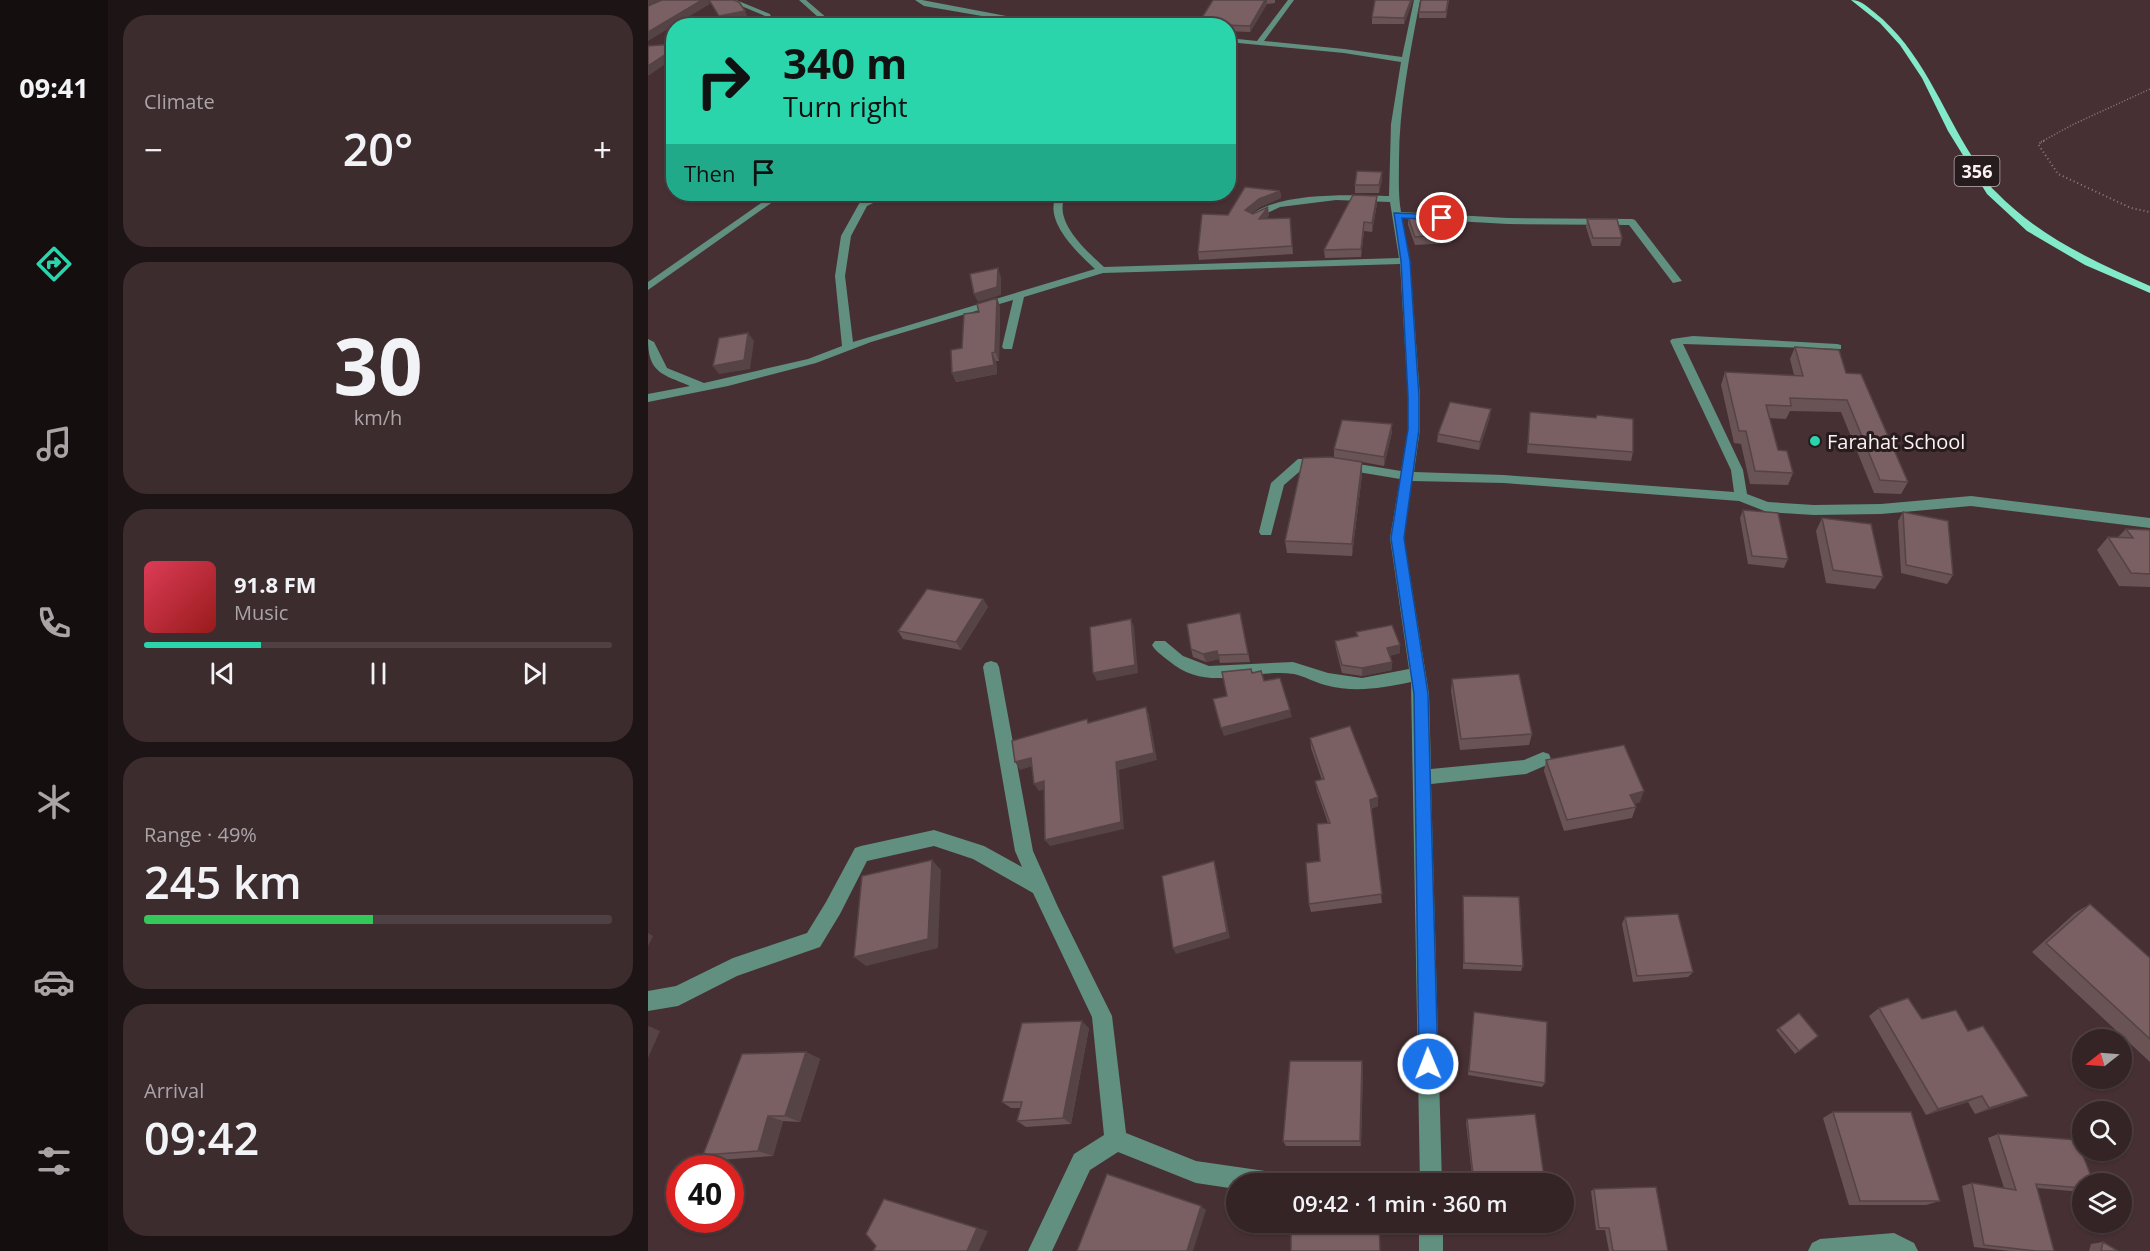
<!DOCTYPE html>
<meta charset="utf-8">
<style>
body{margin:0;font-family:"Open Sans",sans-serif;background:#3d2c2e;color:#f1f3f6;height:100vh;display:flex;flex-direction:column;font-size:22px;white-space:nowrap}
*{box-sizing:border-box;margin:0}
p{font-size:20px;color:#aaa4a7}
.icon{flex:none;width:33px;height:33px;fill:none;stroke:currentColor;stroke-width:2;stroke-linecap:round;stroke-linejoin:round}
.map{position:relative;flex:1;overflow:hidden}
.details{display:flex;flex-direction:column;gap:15px;padding:15px;background:#1d1415;width:540px}
.details>*{flex:none}
.banner{position:absolute;left:18px;top:18px;width:570px;height:183px;border-radius:24px;box-shadow:0 2px 4px #0004,0 0 0 2px #4f4143;background:#2ad5ac;color:#111;overflow:hidden}
.needle{width:39px;rotate:253deg}
.buttons{position:absolute;left:1424px;top:1029px;display:grid;gap:12px}
.buttons a{display:grid;place-items:center;width:60px;height:60px;border-radius:50%;background:#352426;box-shadow:0 2px 4px #0004,0 0 0 2px #4f4143;font-size:30px}
.speed{position:absolute;left:18px;top:1155px;display:flex;gap:12px;font-size:30px;font-weight:700;text-align:center}
.speed>*{display:grid;place-content:center;width:78px;height:78px;border-radius:50%;background:#352426;box-shadow:0 2px 4px #0004,0 0 0 2px #4f4143;line-height:1}
.speed .limit{border:9px solid #d22;background:#fff;color:#111}
.pin{position:absolute;display:grid;place-items:center;width:51px;height:51px;color:#fff;margin:-26px;border:3px solid #fff;border-radius:50%;box-shadow:0 2px 6px #0007}
.me{position:absolute;width:66px;margin:-33px;rotate:359deg;stroke-linejoin:round;filter:drop-shadow(0 0 4px #0008)}
.turn{display:flex;align-items:center;gap:21px;height:126px;padding:0 18px;font-size:27px}
.turn .icon{width:78px;height:78px;stroke-width:2.5}
.turn b{display:block;font-size:42px;line-height:51px}
.then{display:flex;align-items:center;height:57px;padding:0 18px;background:#0003;gap:12px;font-size:22px}
.big{font-size:45px;font-weight:600;line-height:1.1}
.details .widget{flex:1;display:flex;flex-direction:column;justify-content:center;gap:9px;min-width:0;padding:0 21px;border-radius:24px;background:#3d2c2e}
.details .dial{align-items:center;gap:0}
.dial b{font-size:78px;line-height:1}
.song{display:flex;align-items:center;gap:18px}
.cover{width:72px;height:72px;border-radius:9px;background:linear-gradient(135deg,hsl(350 70% 55%),hsl(0 70% 35%))}
.played{height:6px;border-radius:3px;background:linear-gradient(90deg,#2ad5ac 25%,#4f4143 25%)}
.keys{display:flex;justify-content:space-around;direction:ltr}
.heat{display:flex;justify-content:space-between;align-items:center;font-size:33px;direction:ltr}
.charge{height:9px;border-radius:4px;background:linear-gradient(90deg,#34c759 49%,#4f4143 0)}
.trip{position:absolute;left:578px;top:1173px;width:348px;height:60px;border-radius:30px;background:#352426;box-shadow:0 2px 4px #0004,0 0 0 2px #4f4143;font-weight:600;line-height:60px;text-align:center}
main{display:flex;flex:1;min-height:0}
.dock{display:flex;flex-direction:column;width:108px;justify-content:space-around;align-items:center;background:#150e0f;color:#aaa4a7}
.dock .icon{width:42px;height:42px}
.dock .selected{color:#2ad5ac}
.dock b{font-size:27px;color:#f1f3f6}
.map>svg:first-child{display:block}
</style>
<main>
<nav class="dock">
<b>09:41</b>
<svg class="icon selected" aria-label="directions" viewBox="0 0 24 24"><path d="M12 3l9 9-9 9-9-9zM9 14v-3h6M13 9l2 2-2 2"/></svg>
<svg class="icon" aria-label="music" viewBox="0 0 24 24"><path d="M9 18V5l10-2v13"/><circle cx="6" cy="18" r="3"/><circle cx="16" cy="16" r="3"/></svg>
<svg class="icon" aria-label="phone" viewBox="0 0 24 24"><path d="M5 4h4l2 5-3 2q2 4 5 5l2-3 5 2v4C11 20 4 13 5 4z"/></svg>
<svg class="icon" aria-label="climate" viewBox="0 0 24 24"><path d="M12 3v18M4 7l16 10M4 17L20 7"/></svg>
<svg class="icon" aria-label="car" viewBox="0 0 24 24"><path d="M5 17H2v-5l4-1 3-4h7l3 4 3 1v5h-3M9 17h6M6 11h13"/><circle cx="7" cy="17" r="2"/><circle cx="17" cy="17" r="2"/></svg>
<svg class="icon" aria-label="filters" viewBox="0 0 24 24"><path d="M4 7h16M4 17h16"/><circle cx="9" cy="7" r="2"/><circle cx="15" cy="17" r="2"/></svg>
</nav>
<section class="details">
<div class="widget"><p>Climate</p>
<div class="heat"><a>−</a><b class="big">20°</b><a>+</a></div>
</div>
<div class="widget dial"><b>30</b><p>km/h</p></div>
<div class="widget">
<div class="song"><i class="cover"></i><div><b>91.8 FM</b><p>Music</p></div></div>
<div class="played"></div>
<div class="keys"><svg class="icon" aria-label="previous" viewBox="0 0 24 24"><path d="M18 5L8 12l10 7zM5 5v14"/></svg><svg class="icon" aria-label="pause" viewBox="0 0 24 24"><path d="M8 5v14M16 5v14"/></svg><svg class="icon" aria-label="next" viewBox="0 0 24 24"><path d="M6 5l10 7-10 7zM19 5v14"/></svg></div>
</div>
<div class="widget"><p>Range · 49%</p><b class="big">245 km</b><div class="charge"></div></div>
<div class="widget"><p>Arrival</p><b class="big">09:42</b></div>
</section>
<div class="map">
<svg width="1502" height="1251" viewBox="0 0 1502 1251">
<rect width="100%" height="100%" fill="#473033"/>
<g fill="none" stroke-linecap="round" stroke-linejoin="round">
<path stroke="#917e80" stroke-width="1.5" stroke-dasharray="1 2" stroke-linecap="butt" d="M1393,142L1424,125L1502,89"/>
<path stroke="#917e80" stroke-width="2" stroke-dasharray="1 3" stroke-linecap="butt" d="M1396,141L1390,144L1410,174L1483,208L1502,212"/>
<path fill="#619080" fill-rule="evenodd" d="M79,0H88L122,14L126,26H119L117,16Z
M151,0H158L188,26H180Z
M267,0H274L410,26H392L276,6Z
M640,0H646L616,41L696,49L754,57L766,0H772C762,54 751,106 751,161C751,179 750,195 753,212L860,218L984,219L987,220L1034,281L1025,283L981,225L860,224L754,218L762,261L772,397V429L766,472L856,475L1086,492L1083,470L1022,341L1024,339L1045,336L1189,344L1193,345V349L1035,344L1095,470L1099,494L1120,502L1166,505L1233,504L1323,496L1502,518V528L1323,506L1233,514L1166,515L1119,512L1091,501L856,483L764,481L756,538L781,694L783,769L876,760L895,752L901,754L903,759L901,764L878,774L783,784L794,1184H772L763,682C733,688 708,693 677,685C666,682 656,676 646,674C602,668 559,694 521,661C515,656 508,652 504,645L507,641H517L535,656L561,666L645,662L680,673L714,678L761,669L742,538L752,479L680,467L658,466L636,485L623,535H613L611,532L623,483L650,459H680L753,471L760,429V397L752,264L455,273L376,297L364,349H356L354,347L365,300L223,342L168,363L80,386L0,402V394L42,386C14,374 0,373 0,339L6,342L19,368L56,383L160,359L194,346L187,276L193,236L212,202L233,194L242,195L219,206L203,236L197,276L205,342L447,269C430,253 394,220 409,195L412,194L417,197C405,222 440,252 456,267L751,258L742,202L688,200L632,207L605,220L600,217C630,191 703,195 741,196L743,124L753,62L696,53L580,42V38L609,41Z
M126,194H136L0,290V282Z
M343,661L349,663L351,667L385,851L410,907L464,1016L478,1133L548,1161L630,1173L638,1176L641,1184H588V1189L548,1183L470,1152L442,1170L404,1251H380L426,1154L456,1135L444,1017L385,893L325,859L286,846L219,861L192,914L172,947L89,976L30,1006L0,1011V991L28,986L85,958L159,933L178,902L207,848L213,846L286,830L336,846L374,867L367,851L335,667L337,663Z
M771,1222H795V1251H771Z
M1246,1233L1266,1243L1270,1251H1160L1164,1243L1172,1239Z"/>
<path fill="#82e9c9" fill-rule="evenodd" d="M1203,0C1213,0 1218,6 1226,12C1274,50 1293,108 1325,158C1332,169 1338,183 1348,192C1392,237 1445,261 1502,286V293L1437,265L1379,231L1339,194L1300,131L1274,78L1252,45L1232,23Z"/>
</g>
<path fill="#695355" d="M565,0H627V3L619,4L602,32L580,31V26H550V24Z
M765,0L756,24H724V17Z
M801,0L798,18H771V12Z
M734,172V180L731,193H707V185Z
M632,191L633,198L612,207L603,213L621,215L618,219L642,218L645,254L551,260L550,252L580,215Z
M729,196V204L724,232L716,231L713,257L677,258L676,250Z
M760,217L803,234V243L767,245L760,225Z
M939,219L974,238L972,246H944L938,227Z
M352,306L351,361H348L349,374L308,382L304,373L314,348L331,312Z
M1147,347L1198,373L1260,482L1253,494L1226,493L1193,412L1142,411L1138,419L1121,418L1130,450L1145,473L1140,485L1102,484L1093,444L1086,443L1073,385L1077,372L1146,375L1142,359Z
M882,412L948,418L949,415L985,452L983,461L879,453Z
M842,417L831,450L789,442L790,434Z
M744,432L736,466L714,462V475L704,556L639,553L637,541L686,458V449Z
M1095,510L1140,559L1136,568L1100,564L1092,518Z
M1255,512L1305,575L1299,584L1253,573L1250,521Z
M1174,518L1235,577L1227,589L1178,583L1168,531Z
M1478,529L1502,530V587L1471,586L1449,550L1460,537H1470Z
M335,599L340,607L313,650L255,639L250,631Z
M592,613L602,662L572,663L571,659L558,662L545,657L543,649Z
M708,632L752,645V653L741,656L744,662V670L714,676L694,673L688,649L687,641L709,636Z
M804,679L884,734L881,745L812,750L803,691Z
M662,738L730,806L723,809L734,903L663,912L661,904L672,861L680,823L669,791L667,781L674,780L663,748Z
M898,760L992,802L986,804L988,807L984,818L916,831L896,771Z
M815,896L875,966L873,971L815,969Z
M1442,904L1502,958V1062L1384,952L1427,913Z
M977,917L1045,972L1040,977L985,982L974,924Z
M1231,1008L1320,1031L1365,1102L1327,1114L1320,1102L1278,1115L1221,1016Z
M826,1012L897,1083L894,1087L820,1075Z
M1151,1013L1170,1036L1147,1054L1128,1030Z
M441,1028L423,1124L378,1127L369,1121L373,1108H363L354,1102Z
M158,1052L172,1059L152,1122L135,1121L125,1156L72,1160L55,1155Z
M715,1068L713,1146H638L635,1141Z
M1185,1112L1292,1201L1278,1205H1201L1175,1118Z
M819,1119L897,1184H825L818,1123Z
M1350,1134L1434,1184V1192L1389,1188L1406,1251H1362L1326,1247L1314,1186L1324,1183L1356,1188L1340,1138Z
M946,1189L1020,1251H961L957,1230H948L943,1191Z
M1455,1242L1470,1251H1441L1443,1244Z"/>
<path fill="#554345" d="M0,0H15L0,6Z
M54,0H60L62,4L0,41V32Z
M617,0H619V4L602,32V26Z
M763,0H765L756,24V18Z
M97,11L100,18L74,23L71,16Z
M360,20L362,26H357Z
M26,49V58L0,76V66Z
M734,172V180L731,193V185Z
M632,191L633,198L612,207L598,218L597,210L611,199Z
M729,196V204L724,232V223Z
M620,207L621,215L612,227L611,219Z
M716,222V231L713,257V249Z
M350,268L353,277V295L330,302L326,294Z
M349,298L352,306L351,361L347,352Z
M100,333L106,341L102,369L71,374L65,366Z
M344,353L348,361L349,374L308,382L304,373Z
M843,409L842,417L831,450L832,442Z
M744,424V432L736,466V457Z
M714,462V475L704,556V544Z
M335,599L340,607L313,650L308,642Z
M483,619L486,627L490,673L449,681L445,673Z
M752,645V653L739,656V648Z
M569,651L572,659L558,662L555,654Z
M744,662V670L714,676V668Z
M498,707L501,715L509,760L471,770L476,829L402,846L397,840Z
M642,710L644,717L576,736L573,728Z
M383,758L388,765L372,770L367,762Z
M396,781L400,788L391,791L386,784Z
M996,791L992,802L978,806L982,795Z
M730,797V806L723,809L722,800Z
M284,860L293,870L290,948L218,966L206,957Z
M566,861L568,868L582,938L528,954L525,948Z
M0,933L5,936L0,946Z
M434,1021L441,1028L423,1124L415,1118Z
M1,1026L12,1031L0,1058V1027Z
M158,1052L172,1059L152,1122L137,1116Z
M714,1061L715,1068L713,1146L712,1141Z
M1334,1096L1320,1102L1278,1115L1290,1109Z
M1380,1096L1365,1102L1327,1114L1341,1108Z
M120,1116L135,1121L125,1156L110,1151Z
M249,1203L340,1231L331,1251H319Z
M553,1206L558,1210L545,1251H539Z"/>
<path fill="#7a6063" stroke="#554345" stroke-width="1.5" d="M14,0H54L0,32V6Z
M61,0H85L91,2L97,11L71,16Z
M565,0H617L602,26L550,24Z
M727,0H763L756,18L724,17Z
M773,0H800L798,12H771Z
M337,20H360L357,26H333Z
M26,44V49L0,66V46Z
M709,171L734,172L731,185H707Z
M597,187L632,191L611,199L597,210L605,214L620,207L611,219L642,218L644,246L550,252L554,214L580,215Z
M705,195L729,196L724,223L716,222L713,249L676,250Z
M796,214L803,234L767,237L760,217Z
M939,219H969L974,238H945Z
M350,268L349,287L326,294L322,274Z
M349,298L347,352L344,353L346,365L304,373L303,350L314,348L316,314L331,312L329,304Z
M100,333L96,360L65,366L71,338Z
M1147,347L1191,350L1198,373L1213,374L1260,482L1232,480L1199,400L1142,398L1143,406L1118,405L1130,450L1139,451L1145,473L1107,471L1098,431H1091L1077,372L1155,376Z
M802,402L843,409L832,442L790,434Z
M882,412L948,418L949,415L985,419V452L880,444Z
M694,420L744,424L736,457L686,449Z
M682,457L714,462L704,544L637,541L655,458Z
M1095,510L1130,513L1140,559L1104,556Z
M1255,512L1300,521L1305,575L1258,565Z
M1174,518L1223,524L1235,577L1185,570Z
M1478,529L1502,530V574L1483,573L1460,537L1485,538Z
M279,589L335,599L308,642L250,631Z
M592,613L600,654L570,655L569,651L555,654L543,649L539,624Z
M483,619L487,665L445,673L442,627Z
M744,625L752,645L739,648L744,662L714,668L694,665L687,641L710,636L708,632Z
M603,669L604,673L613,671L616,681L632,678L642,710L573,728L565,699L579,696L574,672Z
M871,674L884,734L813,739L804,679Z
M498,707L506,753L468,762L473,822L397,840L396,781L386,784L383,758L367,762L364,741L439,719L440,723Z
M702,726L730,797L722,800L734,894L661,904L658,863L672,861L669,824L682,823L667,781L676,779L662,738Z
M976,745L996,791L982,795L988,807L919,820L898,760Z
M284,860L280,939L206,957L214,876Z
M566,861L579,932L525,948L514,876Z
M815,896L871,897L875,966L816,963Z
M1442,904L1502,958V1039L1398,943Z
M1030,914L1045,972L989,976L977,917Z
M1260,998L1274,1019L1308,1010L1320,1031L1335,1026L1380,1096L1341,1108L1334,1096L1290,1109L1231,1008Z
M826,1012L899,1022L897,1083L821,1071Z
M1151,1013L1170,1036L1151,1051L1131,1028Z
M434,1021L415,1118L369,1121L374,1102H354L374,1023Z
M158,1052L137,1116H120L110,1151L55,1155L94,1054Z
M642,1061H714L712,1141H635Z
M1185,1112H1263L1292,1201H1212Z
M887,1114L897,1184H826L819,1119Z
M1350,1134L1429,1140L1446,1184H1434V1188L1388,1184L1406,1251H1388L1336,1245L1324,1183L1368,1190Z
M459,1174L553,1206L539,1251H429Z
M1008,1187L1020,1251H965L961,1228H951L946,1189Z
M236,1199L329,1228L319,1251H225L228,1246L218,1234Z
M643,1222H731L732,1251H643Z
M1455,1242L1470,1251H1453Z"/>
<path fill="#1a73e8" stroke="#114b97" stroke-width="1.5" d="M746,213L794,215L798,218L794,220L754,218L762,261L771,397V429L756,538L780,694L790,1064L787,1071L780,1073L773,1071L771,1064L766,694L743,538L760,429V397L753,261Z"/>
<circle fill="#2ad5ac" stroke="#261b1d" stroke-width="2" cx="1167" cy="441" r="6"/>
<g text-anchor="middle" dominant-baseline="central" stroke-width="6" stroke-linejoin="round" paint-order="stroke">
<rect fill="#261b1d" stroke="#bdb1b2" stroke-width="1.5" x="1306.5" y="156" width="45" height="30" rx="4.5"/>
<g font-size="18" font-weight="bold" fill="#fef1f2">
<text x="1329" y="171">356</text>
</g>
<g font-size="20" fill="#fef1f2" stroke="#261b1d" text-anchor="start">
<text x="1179" y="441">Farahat School</text>
</g>
</g>
</svg>
<div class="buttons">
<a><svg class="needle" viewBox="-14 -14 28 28"><path d="M0-13l5 13h-10z" fill="#e53935"/><path d="M0 13l5-13h-10z" fill="#aaa4a7"/></svg></a>
<a><svg class="icon" aria-label="search" viewBox="0 0 24 24"><circle cx="10" cy="10" r="6"/><path d="M15 15l6 6"/></svg></a>
<a><svg class="icon" aria-label="layers" viewBox="0 0 24 24"><path d="M12 4l9 5-9 5-9-5zM3 14l9 5 9-5"/></svg></a>
</div>
<div class="speed"><div class="limit">40</div></div>
<div class="pin" style="left:794px;top:218px;background:#d93025"><svg class="icon" aria-label="arrive" viewBox="0 0 24 24"><path d="M6 21V4h12l-3 4 3 4H6"/></svg></div>
<svg class="me" style="left:780px;top:1064px" viewBox="-20 -20 40 40"><circle r="17" fill="#1a73e8" stroke="#fff" stroke-width="3"/><path d="M0-11L8 9 0 5-8 9z" fill="#fff"/></svg>
<div class="trip">09:42 · 1 min · 360 m</div>
<div class="banner">
<div class="turn"><svg class="icon" aria-label="right" viewBox="0 0 24 24"><path d="M7 20v-9h11M14 6l5 5-5 5"/></svg><div><b>340 m</b>Turn right</div></div>
<div class="then">Then<svg class="icon" aria-label="arrive" viewBox="0 0 24 24"><path d="M6 21V4h12l-3 4 3 4H6"/></svg></div>
</div>
</div>
</main>
